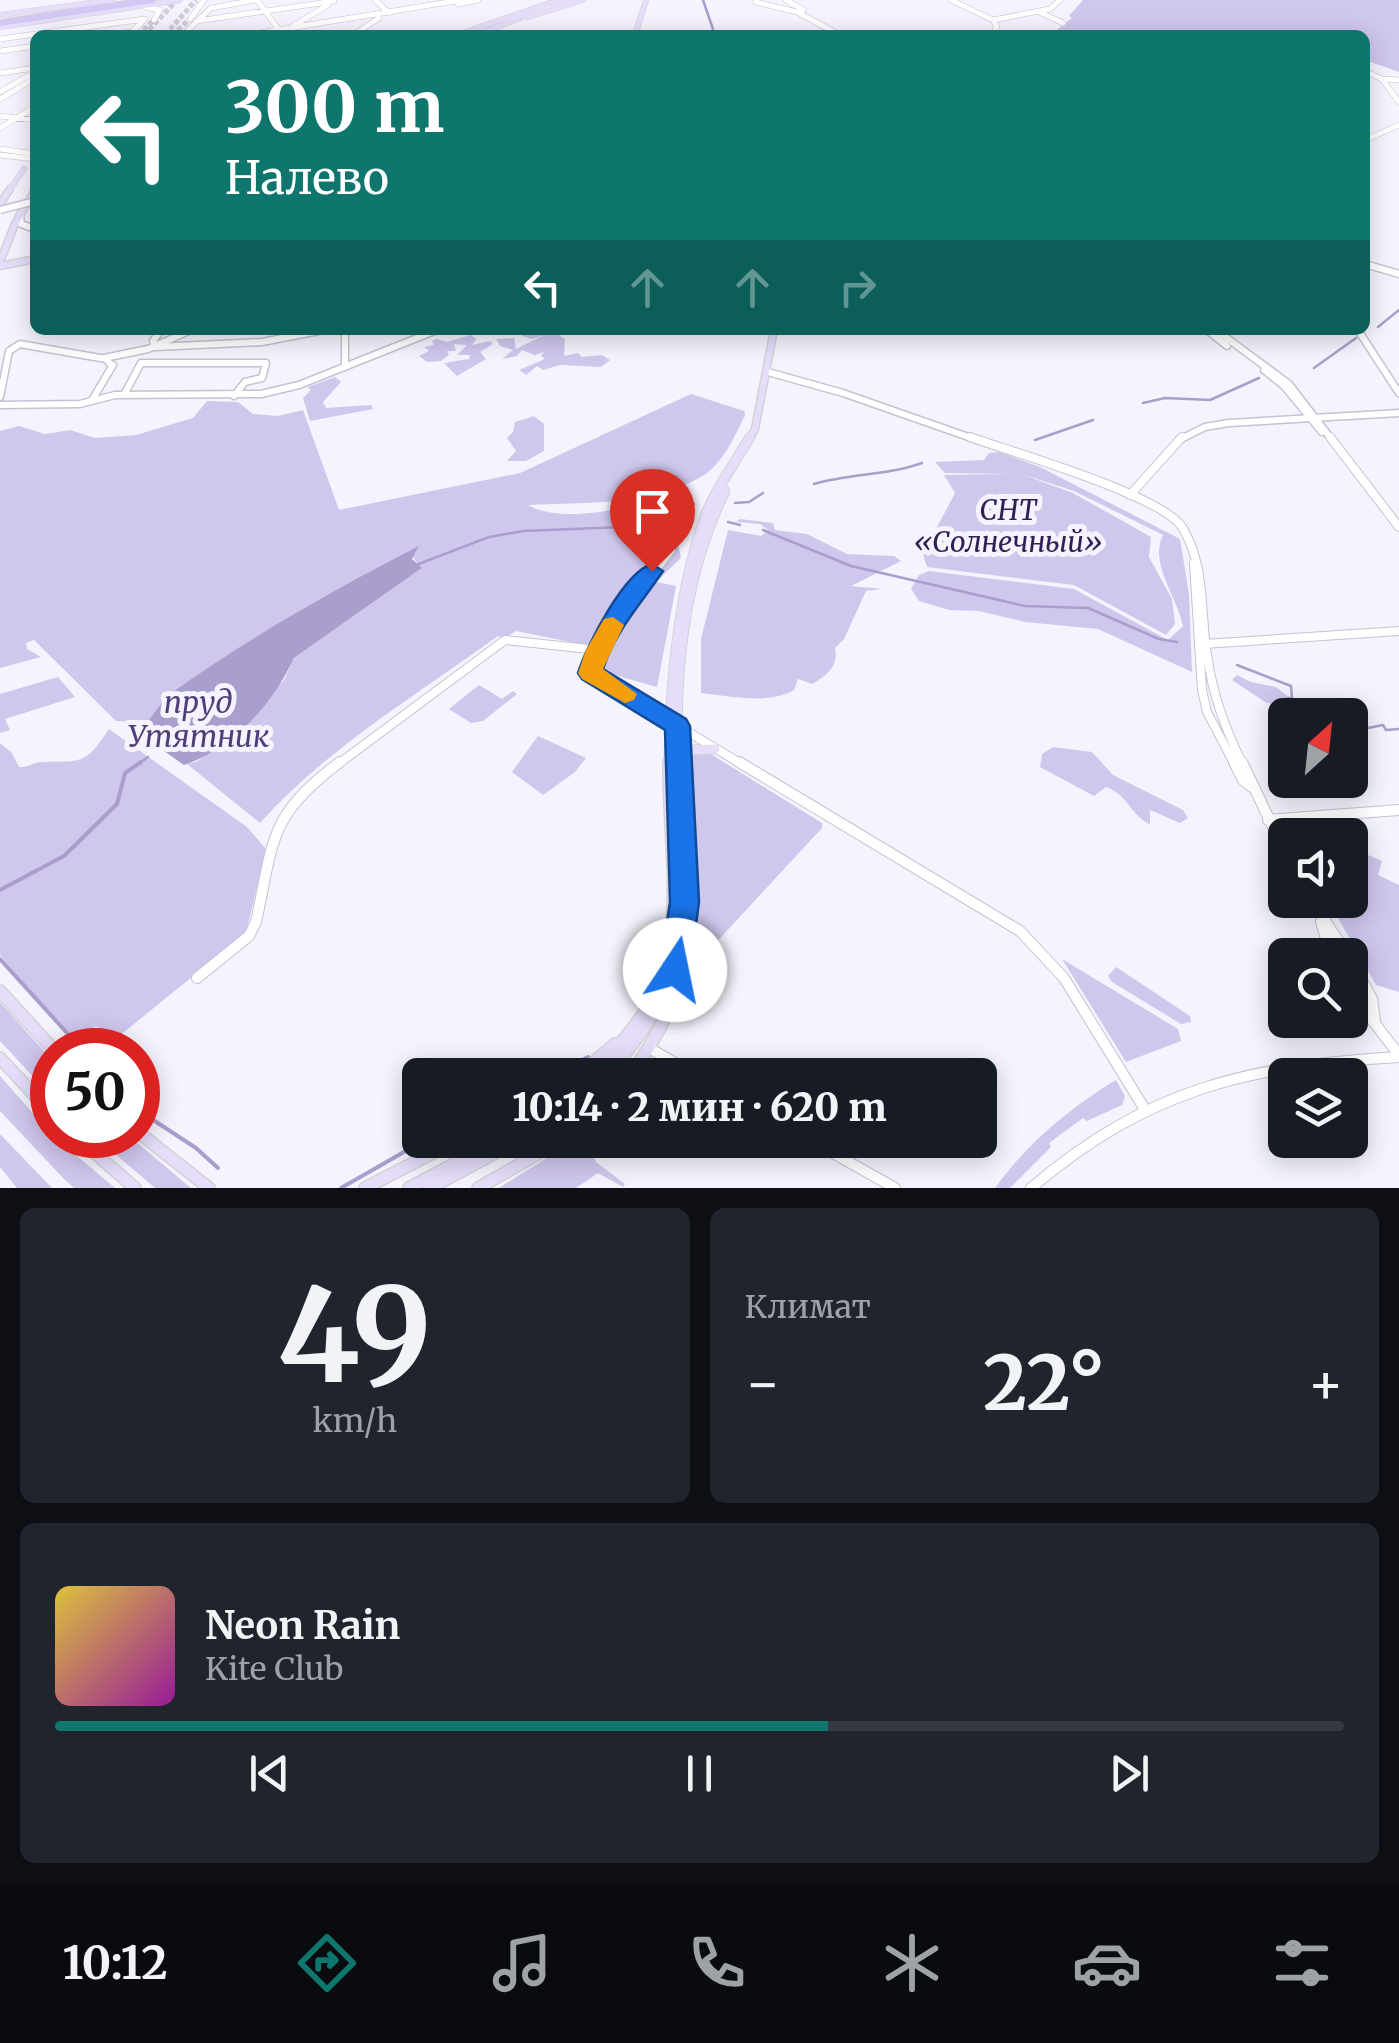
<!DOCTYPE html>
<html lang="ru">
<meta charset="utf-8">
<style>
body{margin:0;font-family:Merriweather,serif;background:#20242c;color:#f1f3f6;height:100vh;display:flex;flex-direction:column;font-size:38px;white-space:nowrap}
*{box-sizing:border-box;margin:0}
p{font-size:32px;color:#9ea1a6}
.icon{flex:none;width:55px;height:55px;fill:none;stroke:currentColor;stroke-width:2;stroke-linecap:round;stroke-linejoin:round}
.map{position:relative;height:1188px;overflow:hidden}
.side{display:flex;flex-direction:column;gap:20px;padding:20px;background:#0d0f14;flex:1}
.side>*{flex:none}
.hud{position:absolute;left:30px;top:30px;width:1340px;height:305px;border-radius:15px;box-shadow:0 5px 25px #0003;background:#0f766e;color:#fff;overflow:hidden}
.needle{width:65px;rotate:27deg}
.controls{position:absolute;left:1268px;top:698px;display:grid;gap:20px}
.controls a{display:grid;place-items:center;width:100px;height:100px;border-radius:15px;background:#171b24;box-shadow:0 5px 25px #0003;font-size:50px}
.speed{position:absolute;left:30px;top:1028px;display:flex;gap:20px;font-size:50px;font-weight:700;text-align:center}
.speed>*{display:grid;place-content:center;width:130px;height:130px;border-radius:50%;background:#171b24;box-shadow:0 5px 25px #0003;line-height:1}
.speed .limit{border:15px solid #d22;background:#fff;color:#111}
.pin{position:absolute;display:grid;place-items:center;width:85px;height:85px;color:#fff;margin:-102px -42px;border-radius:50% 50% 50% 0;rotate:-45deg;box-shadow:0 0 10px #0007}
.pin .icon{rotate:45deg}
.me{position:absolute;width:110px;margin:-55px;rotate:11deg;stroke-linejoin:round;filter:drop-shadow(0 0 8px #0008)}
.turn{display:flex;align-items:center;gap:35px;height:210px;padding:0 30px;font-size:45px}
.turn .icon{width:130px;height:130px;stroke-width:2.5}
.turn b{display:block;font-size:70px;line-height:85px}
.lanes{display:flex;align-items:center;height:95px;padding:0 30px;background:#0003;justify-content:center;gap:50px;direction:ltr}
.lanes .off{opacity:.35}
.big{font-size:75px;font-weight:800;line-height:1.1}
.side .card{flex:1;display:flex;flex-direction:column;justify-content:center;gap:15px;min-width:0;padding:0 35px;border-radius:15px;background:#20242c}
.side .dial{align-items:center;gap:0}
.dial b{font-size:130px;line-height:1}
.song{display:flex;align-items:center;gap:30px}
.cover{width:120px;height:120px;border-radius:15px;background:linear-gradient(135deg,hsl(50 70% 55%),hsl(300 70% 35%))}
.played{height:10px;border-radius:5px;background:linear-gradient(90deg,#0f766e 60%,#363941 60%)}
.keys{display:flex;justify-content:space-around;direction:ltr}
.heat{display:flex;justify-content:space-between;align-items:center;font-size:55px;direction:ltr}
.side .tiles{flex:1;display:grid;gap:20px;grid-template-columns:1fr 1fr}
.card:last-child{grid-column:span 2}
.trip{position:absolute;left:402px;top:1058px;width:595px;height:100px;border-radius:15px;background:#171b24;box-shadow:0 5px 25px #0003;font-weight:800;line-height:100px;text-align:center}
.dock{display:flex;height:160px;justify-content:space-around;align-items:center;background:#090b0e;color:#9ea1a6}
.dock .icon{width:70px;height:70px}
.dock .current{color:#0f766e}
.dock b{font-size:45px;color:#f1f3f6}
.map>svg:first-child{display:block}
</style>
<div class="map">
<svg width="1399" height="1188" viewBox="0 0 1399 1188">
<rect width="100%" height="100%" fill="#f5f3fd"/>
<path fill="#d0c7ed" d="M1083,0H1399V72L1365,60V35L1054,32L1072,18L1069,16Z
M551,330L565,339L564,356L578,353L582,357L602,355L610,360L601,367L560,365L543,370L537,366L526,375L519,370L545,359L541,356L544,352L535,355L522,350L517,356L502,359L513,350L500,346L496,339L514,338L516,349L544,335L532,339L522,336L523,331Z
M471,335L476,339L472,345L490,341L493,344L480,352L486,359L457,376L444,363L469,359L470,355H457L467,345L454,344L456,351H447L449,355L441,361L427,362L419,356L429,351L424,347L434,345L432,341L437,339L447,342Z
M335,377L341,382L323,402L326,408L371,405L373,409L310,421L303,398L311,390L308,387Z
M691,394L744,411L745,415C735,436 723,464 701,477C649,506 586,502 528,505C565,526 641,506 679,490L671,538L678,544L681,558L656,582L676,586L657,687L600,671L597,659L602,647L596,643L585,645L516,631L504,638L498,636C418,694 326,749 260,823L187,764L198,761L284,680L294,658L421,569L413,557L418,548L305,608L169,695L150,722L116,721L34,640L26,643L27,649L41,657L0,668V431L19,426L45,434L70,430L95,438L136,435L193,418L207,401L238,402L253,414L278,416L303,410L339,510L520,473Z
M534,416L544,424V451L526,461H507L516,451L507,438L513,432L515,422Z
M999,452L1040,467L1180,539L1189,594L1192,672L1098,629L1025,622L979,611L949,610L919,601L911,589L919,575L929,571L1074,589L1168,640L1183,626C1176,594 1149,563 1163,535L1074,491L1021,474L1073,493L1151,537L1149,557L1172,599L1175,624L1166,635L1074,585L927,567L923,554L955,493L944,475L1012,474L945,473L935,462L984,460L989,453Z
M740,519L773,523L775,530L807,534L847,554L894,556L901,561L851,586L882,589L866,591L844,639L835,648C839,666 826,676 812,684L798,679L794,690C768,705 730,696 701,693V639L728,530L761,536L768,530L760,524L736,522Z
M1237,675L1251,682L1276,687L1295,702L1339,715H1313L1265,702L1232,680Z
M58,677L75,697L5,719L10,730L0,733V694Z
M479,685L502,699L513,691L517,694L483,721L471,723L449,709Z
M109,729L247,827L266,849L246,933L113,1041L96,1026L73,1043L0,955V743L12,753L19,767C29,768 33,762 42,762C83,761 85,765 109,729Z
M538,736L586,758L575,772L543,795L512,772Z
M1053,747L1092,752L1113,775L1183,810L1188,818L1180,823L1150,810V824L1147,823C1129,812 1128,795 1106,787L1094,796L1040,767L1042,754Z
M693,752L709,753L822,823V828L710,949L693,993L682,991L689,967L694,911L687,759Z
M1359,851L1382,861L1378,875L1399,885V992L1376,985L1338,918L1350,900V858Z
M1062,959L1178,1029L1181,1041L1126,1062Z
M1116,967L1190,1016L1191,1022L1181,1024L1112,982L1108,976Z
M0,1002L52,1060V1097L0,1041Z
M0,1076L52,1135L115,1188H74L64,1179L0,1111Z
M1116,1080L1125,1096L1122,1105L1087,1121L1083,1118L1049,1143L1051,1147L1010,1188H995C1028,1143 1068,1109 1116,1080Z
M0,1134L52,1188H17L0,1167Z
M93,1135H128L191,1188H155Z
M575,1140H609L604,1154L594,1157L596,1162L625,1184L623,1187L598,1173L576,1188H499Z"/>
<path fill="#aa9ecc" d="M419,546L412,559L422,568L294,658C272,705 234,748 184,765L137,732C151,721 159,703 173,692C250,637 335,589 419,546Z"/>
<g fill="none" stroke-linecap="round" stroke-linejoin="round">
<path stroke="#aa9ecc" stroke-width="2.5" d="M703,0L715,35
M1378,327L1399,310
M1314,368L1356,338
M1143,403L1165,398L1210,400L1259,378
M1035,440L1093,420
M814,484C850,473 886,476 922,463
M735,503L749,502L763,493
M681,508L694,504
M728,522L740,525
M763,530L851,566L1025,606L1088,608L1159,639L1177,642
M416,565L489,537L523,531L622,527L678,509L689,513
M1237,665L1291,686L1292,698H1288L1303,709V704L1325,715
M1350,720L1368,728L1383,725L1386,730L1399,729
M137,765L148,757"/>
<path stroke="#aa9ecc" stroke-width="4" d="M0,890L64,856L117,804L125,773L141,762
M0,959L77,1044
M554,1075L588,1057
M138,1110L196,1148L218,1168
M341,1188L425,1140"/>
<path stroke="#cfcdd7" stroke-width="5" stroke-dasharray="5 2.5" stroke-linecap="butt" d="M138,35L154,20
M172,35L190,19"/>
<path stroke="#cfcdd7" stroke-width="5" stroke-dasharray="5 2.5" stroke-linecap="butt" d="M144,35L177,0
M165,35L196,0"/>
<defs>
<path id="minor-far3" d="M257,0L279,30
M375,0L389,13
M786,0L804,10
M951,0L993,20L997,27L992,35
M756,2L797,12L840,35
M458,4L478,0
M145,7L160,10L154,20
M1039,12L1063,23
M190,19L204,0
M993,20L1050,9L1060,0
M197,21L334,1
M293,26L328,5
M109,35L132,32
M183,35L211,8L256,0
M247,35L461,0
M353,35L379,18
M0,39L145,19L129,35
M0,51L35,46
M1365,71L1382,79L1399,102
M0,73L35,68
M1382,79L1399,80
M0,92L35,72
M0,99L35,78
M0,116L35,120
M0,128L35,107
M1365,140L1399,125
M0,149L35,154
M0,155L35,159"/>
<path id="minor-far2" d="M20,214L21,224L35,229
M1365,264L1399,274
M161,330L153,341L155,347L262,342L324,330
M345,330V367
M1207,330L1227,346
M1216,330L1289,384L1332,440
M1358,330L1399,393
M104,358L148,349L191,330
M1264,370L1284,386L1322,432
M768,372L843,393L977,440
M124,395L141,363H266L262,378L245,382L234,396
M0,397L9,351L20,344L106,359L112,366
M92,400L113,365
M0,405L80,404L115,395L261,394L299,385L437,330
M1179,440L1205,427L1229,423L1399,413"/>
<path id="minor-far1" d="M970,437C1012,452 1161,495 1182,527C1206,565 1200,613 1207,655C1213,696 1225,728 1243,765
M1330,437L1399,527
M1130,495L1182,437
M671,550L614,623L590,673L743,765
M1194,563L1202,690L1207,712L1235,765
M1204,644L1399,631
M337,765L505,640L598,650"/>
<path id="minor" d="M739,762L1020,931L1064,978L1144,1108
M1234,762L1243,780L1252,787
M1242,762L1285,852
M1268,820L1399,810
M1311,900L1348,955
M1321,922L1331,955
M1350,959L1372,999L1375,1020
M197,978L249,936L256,922C274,839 268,816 340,762
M1350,991L1399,1055
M649,1048L696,1075
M810,1140L895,1188
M1031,1188C1149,1088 1248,1066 1399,1057"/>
<path id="major-far3" d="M554,6L574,0
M0,15L113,0
M528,17L583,0
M0,27L180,0
M457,35L558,0
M477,35L530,14
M635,35L646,0
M9,191L24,169"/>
<path id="major-far2" d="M0,204L10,189
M0,262L15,224L35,190
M0,266L35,259
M749,440L755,429L774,330"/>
<path id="major-far1" d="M679,764L691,750L715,749
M669,765C670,683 678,596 704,519C714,491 735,463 750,437
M678,765C674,673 684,574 725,491"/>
<path id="major" d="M0,991L54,1050
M0,1058L52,1114
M579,1075L615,1044
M593,1075C610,1054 633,1032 647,1008C689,931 668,845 669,762
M606,1075C707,968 683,895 677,762
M630,1075C663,1030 686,984 688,927
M138,1132L209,1188
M74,1135L135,1188
M365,1188L458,1140
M409,1188L499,1140
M430,1188L519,1140
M478,1188L562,1140"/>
<path id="highway" d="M0,23L152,0"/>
</defs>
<use href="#minor-far3" stroke="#c6c2d2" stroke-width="6"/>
<use href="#minor-far2" stroke="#c6c2d2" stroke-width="9"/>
<use href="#minor-far1" stroke="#c6c2d2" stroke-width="10"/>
<use href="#minor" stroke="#c6c2d2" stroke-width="12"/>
<use href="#major-far3" stroke="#d3d3d4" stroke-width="6"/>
<use href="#major-far2" stroke="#d3d3d4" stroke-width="9"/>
<use href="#major-far1" stroke="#d3d3d4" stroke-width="11"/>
<use href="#major" stroke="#d3d3d4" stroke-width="14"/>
<use href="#highway" stroke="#d3d3d4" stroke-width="8"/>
<use href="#minor-far3" stroke="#fff" stroke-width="5"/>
<use href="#minor-far2" stroke="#fff" stroke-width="6"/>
<use href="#minor-far1" stroke="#fff" stroke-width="8"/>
<use href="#minor" stroke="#fff" stroke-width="10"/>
<use href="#major-far3" stroke="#e5ddfa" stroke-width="5"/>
<use href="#major-far2" stroke="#e5ddfa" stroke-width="6"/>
<use href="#major-far1" stroke="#e5ddfa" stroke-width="9"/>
<use href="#major" stroke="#e5ddfa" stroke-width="11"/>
<use href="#highway" stroke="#d3c7f6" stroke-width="6"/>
<defs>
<path id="minor-bridge" d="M0,210L35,201"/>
</defs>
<use href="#minor-bridge" stroke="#c6c2d2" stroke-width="9" stroke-linecap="butt"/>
<use href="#minor-bridge" stroke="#fff" stroke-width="6"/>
</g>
<path fill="#1a73e8" stroke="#114b97" stroke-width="2.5" d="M652,564L663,571C641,604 615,631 603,669L686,719L690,726L699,902L690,970L685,980L675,983L664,980L660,970L670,902L665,730L582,679L578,673C587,645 624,572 652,564Z"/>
<path fill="#f59e0b" d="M613,617L624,625L603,669L637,694L634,700L625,703L582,679L578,673L586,650L604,619Z"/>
<g text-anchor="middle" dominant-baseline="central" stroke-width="10" stroke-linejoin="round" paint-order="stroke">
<g font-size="28" font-style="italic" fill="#311e55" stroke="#f5f3fd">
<text x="1008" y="510">СНТ<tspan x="1008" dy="32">«Солнечный»</tspan></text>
</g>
<g font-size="30" font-style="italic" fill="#503e78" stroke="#f5f3fd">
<text x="198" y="702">пруд<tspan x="198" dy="34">Утятник</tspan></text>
</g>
</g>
</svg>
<div class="controls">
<a><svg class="needle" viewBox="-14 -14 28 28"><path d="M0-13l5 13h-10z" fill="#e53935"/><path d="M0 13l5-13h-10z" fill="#9ea1a6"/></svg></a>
<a><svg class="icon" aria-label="sound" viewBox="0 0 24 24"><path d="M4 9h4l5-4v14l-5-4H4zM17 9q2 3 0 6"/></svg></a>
<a><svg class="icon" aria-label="search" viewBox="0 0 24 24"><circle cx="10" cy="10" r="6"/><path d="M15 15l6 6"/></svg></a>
<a><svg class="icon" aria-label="layers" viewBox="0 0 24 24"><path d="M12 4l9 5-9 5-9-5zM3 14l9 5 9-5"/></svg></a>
</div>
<div class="speed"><div class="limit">50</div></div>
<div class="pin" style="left:652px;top:571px;background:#d93025"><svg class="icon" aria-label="arrive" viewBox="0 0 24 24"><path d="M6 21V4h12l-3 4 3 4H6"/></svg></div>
<svg class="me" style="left:675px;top:970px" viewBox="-20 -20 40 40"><circle r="19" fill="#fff"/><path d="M0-13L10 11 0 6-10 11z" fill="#1a73e8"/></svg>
<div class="trip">10:14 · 2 мин · 620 m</div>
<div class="hud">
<div class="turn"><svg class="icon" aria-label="left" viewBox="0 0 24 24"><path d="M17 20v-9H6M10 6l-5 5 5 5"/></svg><div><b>300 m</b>Налево</div></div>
<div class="lanes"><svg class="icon" aria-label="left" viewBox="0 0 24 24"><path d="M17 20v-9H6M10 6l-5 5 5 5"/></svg><svg class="icon off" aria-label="ahead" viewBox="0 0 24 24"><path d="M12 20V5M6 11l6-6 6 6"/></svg><svg class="icon off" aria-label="ahead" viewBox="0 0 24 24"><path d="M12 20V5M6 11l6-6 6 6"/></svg><svg class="icon off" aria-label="right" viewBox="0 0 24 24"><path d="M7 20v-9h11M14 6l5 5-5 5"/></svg></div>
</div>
</div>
<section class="side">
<div class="tiles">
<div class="card dial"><b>49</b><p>km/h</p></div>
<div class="card"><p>Климат</p>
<div class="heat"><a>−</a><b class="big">22°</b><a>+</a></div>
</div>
<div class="card">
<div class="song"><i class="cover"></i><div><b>Neon Rain</b><p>Kite Club</p></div></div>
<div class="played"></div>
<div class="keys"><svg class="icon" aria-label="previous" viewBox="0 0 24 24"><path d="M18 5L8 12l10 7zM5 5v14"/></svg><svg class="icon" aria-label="pause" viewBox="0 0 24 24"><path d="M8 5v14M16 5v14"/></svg><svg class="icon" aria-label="next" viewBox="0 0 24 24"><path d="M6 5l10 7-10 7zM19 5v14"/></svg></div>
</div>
</div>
</section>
<nav class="dock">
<b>10:12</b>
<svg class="icon current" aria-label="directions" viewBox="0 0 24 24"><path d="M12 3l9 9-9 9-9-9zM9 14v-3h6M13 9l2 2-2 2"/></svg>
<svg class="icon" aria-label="music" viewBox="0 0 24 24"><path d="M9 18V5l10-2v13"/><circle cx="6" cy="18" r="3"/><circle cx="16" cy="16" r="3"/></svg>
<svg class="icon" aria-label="phone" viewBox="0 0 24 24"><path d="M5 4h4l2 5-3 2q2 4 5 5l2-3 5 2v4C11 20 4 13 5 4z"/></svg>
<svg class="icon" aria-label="climate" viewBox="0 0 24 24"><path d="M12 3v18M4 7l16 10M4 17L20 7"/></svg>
<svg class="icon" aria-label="car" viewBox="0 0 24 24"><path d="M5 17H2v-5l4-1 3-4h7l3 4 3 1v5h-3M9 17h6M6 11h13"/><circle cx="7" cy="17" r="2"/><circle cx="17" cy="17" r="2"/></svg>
<svg class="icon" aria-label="filters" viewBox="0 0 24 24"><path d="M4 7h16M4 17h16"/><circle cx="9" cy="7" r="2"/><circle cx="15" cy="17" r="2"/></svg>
</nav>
